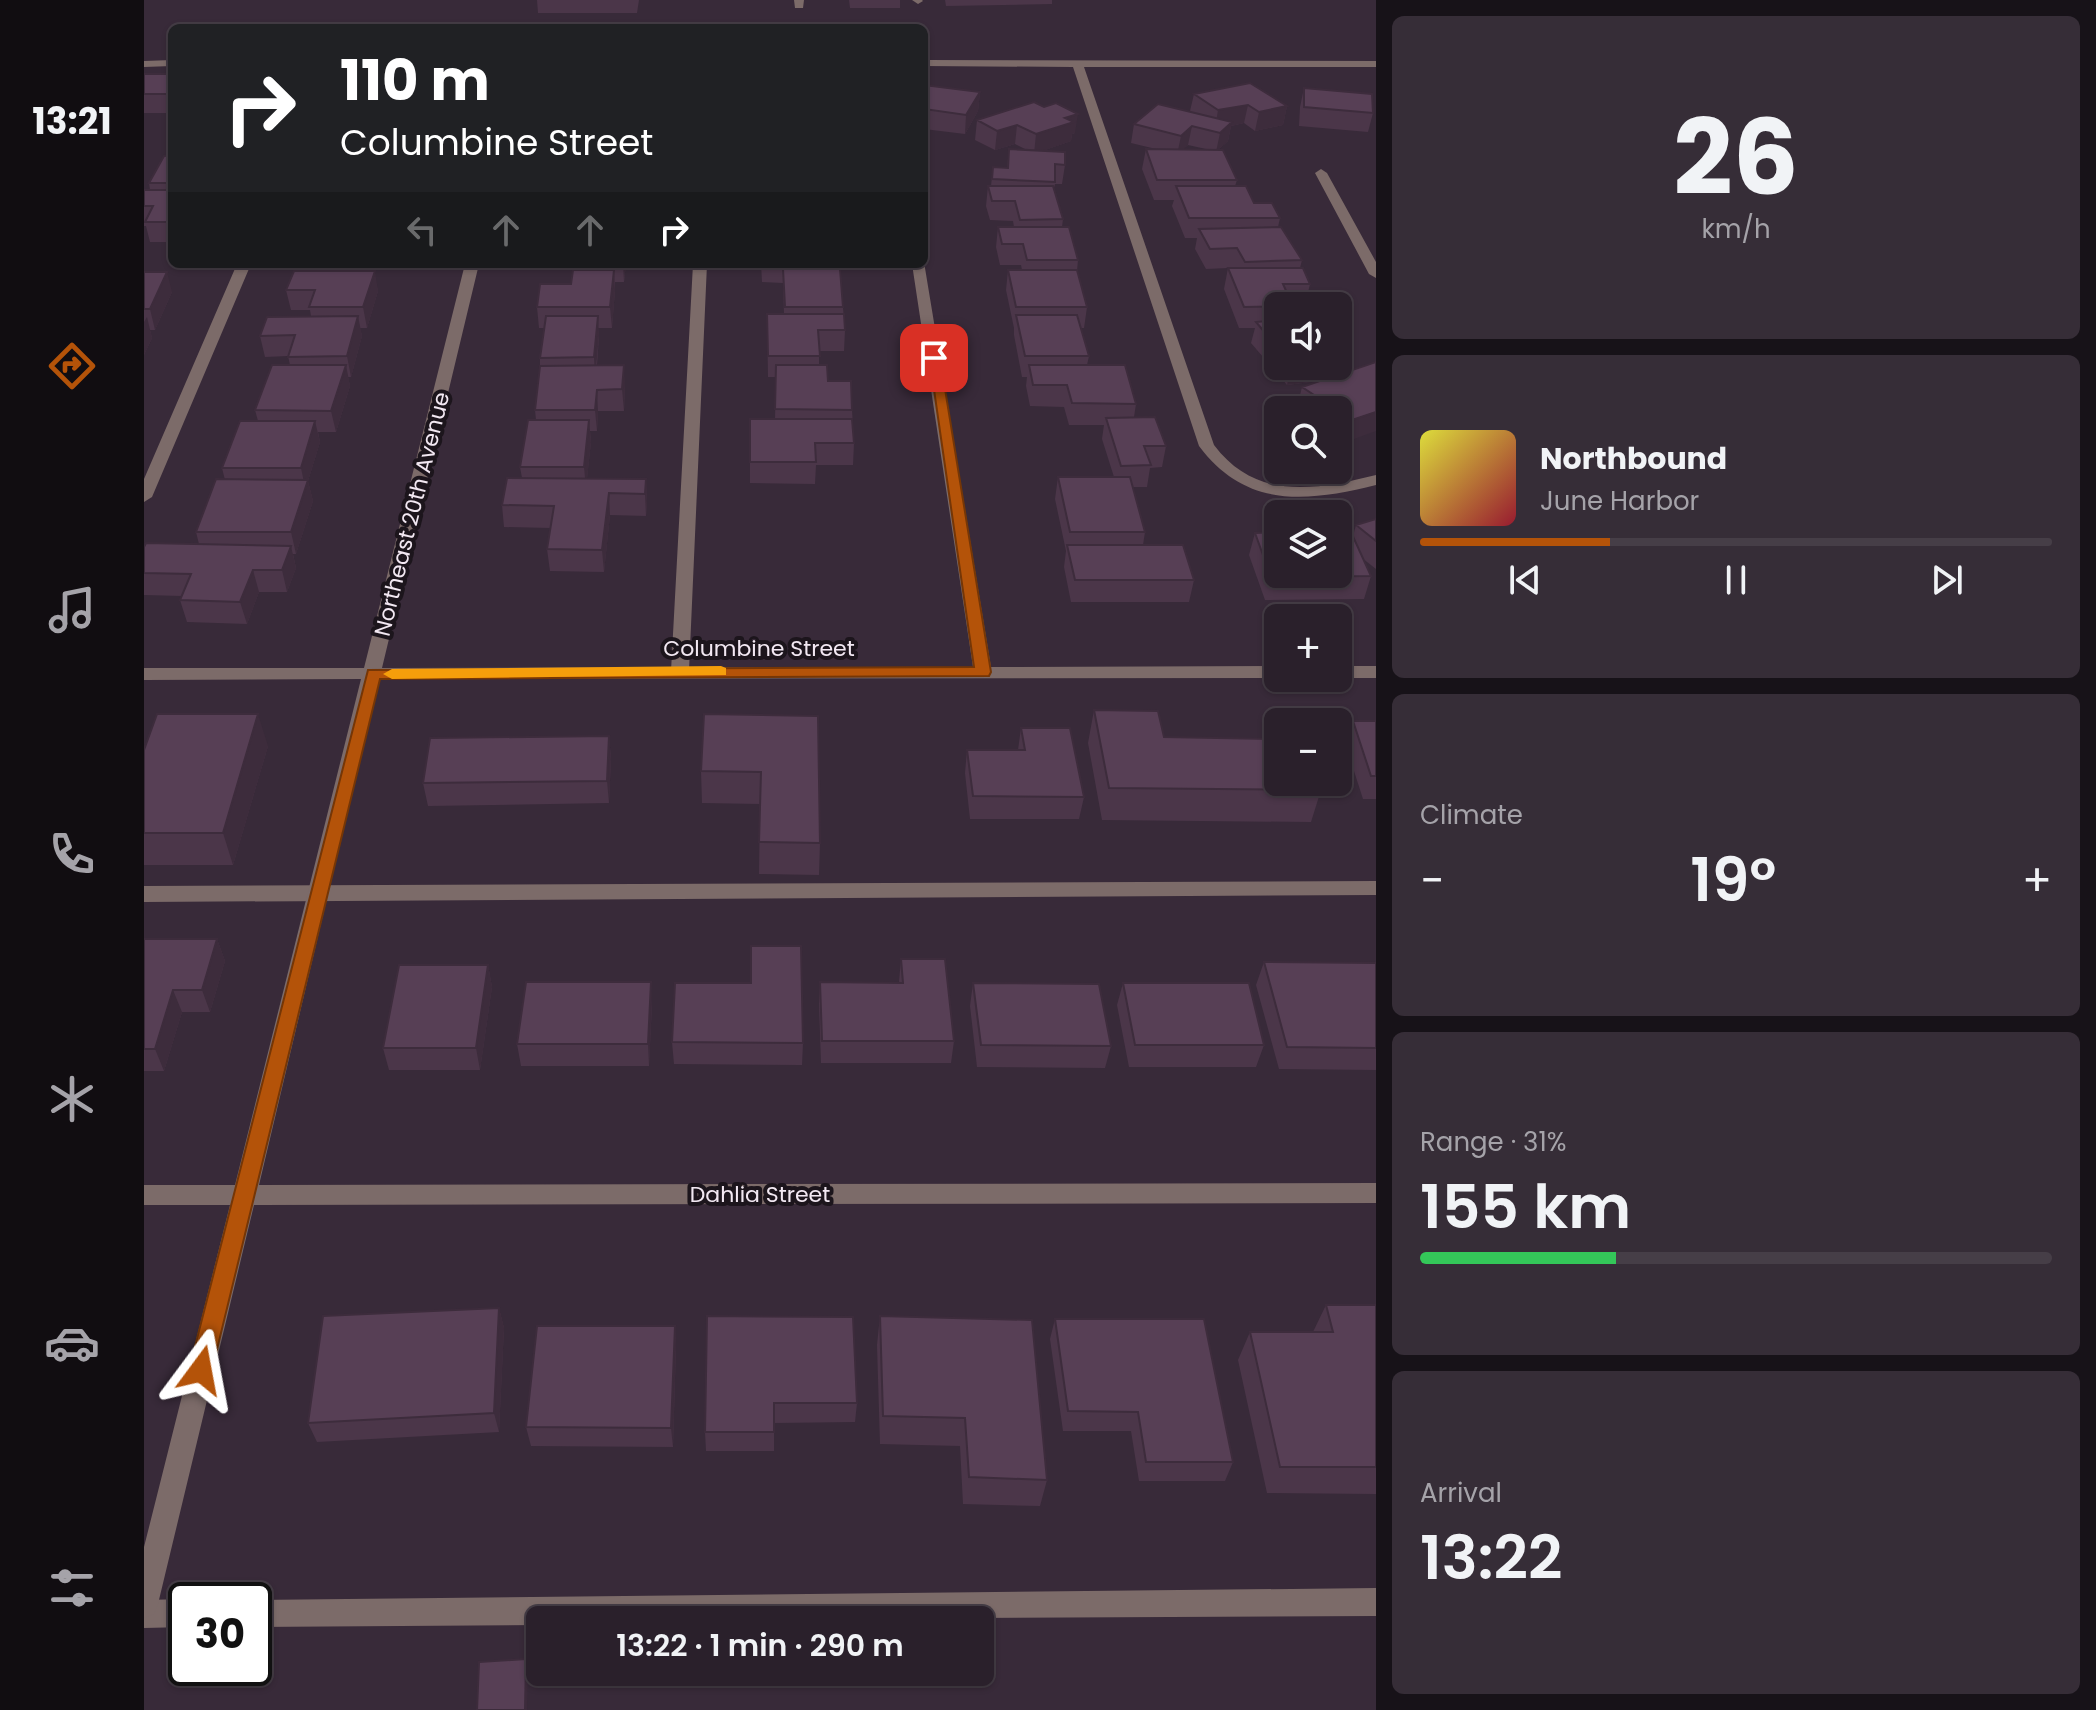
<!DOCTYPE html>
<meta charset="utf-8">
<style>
body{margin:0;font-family:Poppins,sans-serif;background:#362d37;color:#f1f3f6;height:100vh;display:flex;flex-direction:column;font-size:30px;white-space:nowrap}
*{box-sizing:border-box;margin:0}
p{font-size:26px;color:#a5a3a9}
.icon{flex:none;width:44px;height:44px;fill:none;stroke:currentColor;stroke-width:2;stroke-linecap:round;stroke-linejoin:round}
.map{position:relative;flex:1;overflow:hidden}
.drawer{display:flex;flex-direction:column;gap:16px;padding:16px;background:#171218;width:720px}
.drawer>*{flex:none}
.hud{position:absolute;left:24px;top:24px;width:760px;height:244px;border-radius:12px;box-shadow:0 2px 6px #0004,0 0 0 2px #463e47;background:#202124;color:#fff;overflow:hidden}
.fabs{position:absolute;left:1120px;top:292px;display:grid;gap:16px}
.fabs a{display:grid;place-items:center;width:88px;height:88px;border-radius:12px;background:#2a202b;box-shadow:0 2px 6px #0004,0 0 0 2px #463e47;font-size:40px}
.speed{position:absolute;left:24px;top:1582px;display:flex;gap:16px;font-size:40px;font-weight:700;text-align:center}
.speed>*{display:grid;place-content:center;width:104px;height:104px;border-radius:50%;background:#2a202b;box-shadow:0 2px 6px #0004,0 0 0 2px #463e47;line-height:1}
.speed .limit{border:4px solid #111;border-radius:12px;background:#fff;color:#111}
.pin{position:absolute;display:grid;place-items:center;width:68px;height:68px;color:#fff;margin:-34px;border-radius:16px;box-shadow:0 4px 12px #0006}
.me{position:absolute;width:88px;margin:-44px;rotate:13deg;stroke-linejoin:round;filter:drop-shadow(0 0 6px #0008)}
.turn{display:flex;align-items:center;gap:28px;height:168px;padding:0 40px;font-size:36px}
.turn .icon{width:104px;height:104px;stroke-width:2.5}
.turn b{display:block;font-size:56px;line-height:68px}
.lanes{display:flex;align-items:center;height:76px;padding:0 40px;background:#0003;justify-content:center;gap:40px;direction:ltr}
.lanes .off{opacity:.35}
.big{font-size:60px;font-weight:600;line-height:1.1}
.drawer .tile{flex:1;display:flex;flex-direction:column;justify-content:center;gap:12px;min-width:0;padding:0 28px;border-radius:12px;background:#362d37}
.drawer .dial{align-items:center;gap:0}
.dial b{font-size:104px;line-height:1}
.song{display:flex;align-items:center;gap:24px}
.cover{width:96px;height:96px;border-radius:12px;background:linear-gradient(135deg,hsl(60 70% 55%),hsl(350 70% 35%))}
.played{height:8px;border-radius:4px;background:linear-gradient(90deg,#b45309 30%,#463e47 30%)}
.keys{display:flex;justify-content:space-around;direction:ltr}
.heat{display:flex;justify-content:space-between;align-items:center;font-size:44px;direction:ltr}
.charge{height:12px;border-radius:6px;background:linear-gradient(90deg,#34c759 31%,#463e47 0)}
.trip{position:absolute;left:382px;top:1606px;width:468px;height:80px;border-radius:12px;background:#2a202b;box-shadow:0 2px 6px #0004,0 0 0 2px #463e47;font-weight:600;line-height:80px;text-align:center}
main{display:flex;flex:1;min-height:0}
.tabs{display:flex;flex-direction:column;width:144px;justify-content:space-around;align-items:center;background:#110d11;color:#a5a3a9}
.tabs .icon{width:56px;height:56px}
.tabs .current{color:#b45309}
.tabs b{font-size:36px;color:#f1f3f6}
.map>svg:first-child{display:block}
</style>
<main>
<nav class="tabs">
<b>13:21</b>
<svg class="icon current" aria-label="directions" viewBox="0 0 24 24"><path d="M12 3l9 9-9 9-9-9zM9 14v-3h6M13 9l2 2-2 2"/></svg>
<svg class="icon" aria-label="music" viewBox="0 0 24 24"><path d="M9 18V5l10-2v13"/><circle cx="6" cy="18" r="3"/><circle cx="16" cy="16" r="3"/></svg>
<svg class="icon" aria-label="phone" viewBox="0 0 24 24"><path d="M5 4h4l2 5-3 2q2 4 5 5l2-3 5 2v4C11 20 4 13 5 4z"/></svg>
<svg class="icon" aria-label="climate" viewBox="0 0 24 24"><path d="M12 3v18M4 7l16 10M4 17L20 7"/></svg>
<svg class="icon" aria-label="car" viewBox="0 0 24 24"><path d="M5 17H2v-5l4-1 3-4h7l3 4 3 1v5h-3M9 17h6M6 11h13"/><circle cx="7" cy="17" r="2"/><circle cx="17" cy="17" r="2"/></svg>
<svg class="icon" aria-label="filters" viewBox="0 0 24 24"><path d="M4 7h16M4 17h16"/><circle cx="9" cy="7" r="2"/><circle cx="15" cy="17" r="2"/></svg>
</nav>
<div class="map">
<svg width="1232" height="1710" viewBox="0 0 1232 1710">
<rect width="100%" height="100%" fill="#382a39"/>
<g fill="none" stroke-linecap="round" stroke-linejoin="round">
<path fill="#7c6b69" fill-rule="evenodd" d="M650,0H660L659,8H651Z
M768,0H778L779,1L774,4Z
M28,60V66L0,67V61Z
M780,60L1232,61V67H940L1070,445C1112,501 1172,490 1232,475V485C1163,502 1102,509 1055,446L929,67L780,66Z
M93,264H107L8,497L0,502V479Z
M549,264H563L545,671L536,677L527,671Z
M1232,881V895L0,902V886Z
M1232,1588V1616L396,1620V1625L110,1627V1600H107Z
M42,1599L45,1600H42V1627L0,1628V1600Z"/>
<path fill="#7c6b69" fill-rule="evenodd" d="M1177,169L1183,173L1232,262V278L1225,274L1171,173Z
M780,262L847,667L1134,666V678L235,679L115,1185L1232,1183V1203L110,1205L14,1604L10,1614L0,1618V1547L86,1205H0V1185H91L217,679L0,680V668H220L321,264H335L238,668L829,667L768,264Z
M1194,666H1232V678H1194Z"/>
</g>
<path fill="#4b3649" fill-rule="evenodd" d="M393,0H495L493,13H394Z
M705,0H756V8H706Z
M801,0H908V4L802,6Z
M0,74H28V113H0Z
M780,85L836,92L834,111L821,134L780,129Z
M1160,88L1229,113L1224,132L1155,126L1156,107Z
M1050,94L1143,106L1139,125L1111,131L1100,123L1087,126L1084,141L1075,149L1093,180L1091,186L1110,203L1136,218L1134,227L1158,260L1156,268L1166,284L1161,305L1134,306V366H1192L1190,376L1232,362L1202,442L1194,436V410H1156L1153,408L1158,387L1175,381L1143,385L1107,343L1111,328H1095L1080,289L1084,268L1062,269L1051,249L1053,238H1041L1028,206L1030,200H1010L998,169L1002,149H1012L987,143L990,124L1046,111ZM1044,145L1062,149H1039Z
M833,120L931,133L928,134L927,141L898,151L921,165L918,184H911L910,188L919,219L918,227L934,260L933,271L943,307L940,328H937L945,356L943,365L992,404L990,417L1022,446L1018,467L1006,468L1003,487H989L1001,532L999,545L1050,580L1045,602H927L920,567L922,551L911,499L914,477H970L958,439L960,425H925L920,407L886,406L882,386L883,377H878L870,335V328L862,290L864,270H878L877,265H856L852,247L854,227H870L869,221L846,220L842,206L844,186H847L849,167L863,168L865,149L883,150L871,144L851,150L831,140Z
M28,155V242H6L2,226H0V190H6L5,183Z
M156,264H231L229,271L234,291L223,328H216L218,336L207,377H204L206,386L192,432H174L176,442L164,481L169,501L152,554H149L152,568L143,592H115L103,624L43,622L36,600L38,596L0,595V547L55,544L52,532L81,480L78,468L114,421L111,410L146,365L144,356L121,357L116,336L167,316L166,310H147L142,290L158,271Z
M429,264H482L480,282H471V290L468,328H454L455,336L453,365L481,386L480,411H454L453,431H446L447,442L443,478L502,479L503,501L502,516L466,515L460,572L406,571L403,549L407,528L360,527L358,505L378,478L376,467L392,420L391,410L396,366V358L400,328H395L393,307L427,284L430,270Z
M617,264H695L701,330L700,351H675V365L684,381L708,410L710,443L709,465H672L671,484L606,483V419H631L632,377H624L623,314H640L639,283L618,282Z
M0,272L28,292L11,330H6L8,338L0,355Z
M1232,519V569L1218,558L1227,576L1220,599L1121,600L1105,555L1111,533L1209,536L1212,525Z
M950,710L1020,737L1177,790L1167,822L958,820L944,743Z
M674,716L676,843L675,875L615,874L616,804L558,803L557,771Z
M1209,721H1232V799H1219L1201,743Z
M877,728L940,797L935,819H826L821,773L823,750H874Z
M465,736L467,759L465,803L284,806L279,783Z
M124,746L89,865H0V750Z
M0,939H73L81,961L66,1012H38L20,1071H0Z
M757,959L810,1041L807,1063H677L675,1004L676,982H755Z
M1120,962L1232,963V1070L1135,1069L1112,985Z
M344,965L348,987L336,1070H245L239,1048Z
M829,983L967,1046L961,1068L833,1067L826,1006Z
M979,983L1120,1045L1112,1067H985L973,1005Z
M508,1004L505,1066H377L373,1044Z
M528,1042L659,1043L658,1065L530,1064Z
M1182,1305H1232V1494L1123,1493L1094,1360L1106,1332H1169Z
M355,1308L360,1328L355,1432L173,1442L164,1423Z
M563,1316L713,1403L711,1422L630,1423V1451H562L561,1432Z
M736,1316L903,1480L896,1506L819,1504L816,1446L736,1444L733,1345Z
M911,1319L1089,1462L1081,1481H995L987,1431H919L906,1339Z
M531,1326L532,1346L529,1447L387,1446L382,1427Z"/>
<path fill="#3d2c3c" d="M836,92L834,111L821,134L822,115Z
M1104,105L1100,123L1087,126L1084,141L1072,152L1076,133L1071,129L1074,110Z
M1143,106L1139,125L1111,131L1115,112Z
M934,114L931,133L928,134L927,141L890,154L892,134L921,118Z
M873,125L871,144L851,150L853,131Z
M1048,126L1044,145L1033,155L1037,136Z
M222,264H231L225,283Z
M479,264H482L480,282Z
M470,270L471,290L468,328L466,307Z
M231,271L234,291L223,328L219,307Z
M23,272L28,292L11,330L6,309Z
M214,316L218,336L207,377L203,356Z
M454,316L455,336L451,378L450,357Z
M3,317L8,338L0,355V322Z
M1201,333L1195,354H1194V334Z
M202,365L206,386L192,432L187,411Z
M480,365L481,386L480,411L478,389Z
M1147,366H1192L1189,379L1143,385Z
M453,390L454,411L453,431L451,410Z
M1232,412V431L1202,442L1208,420Z
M445,420L447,442L442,488L440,467Z
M171,421L176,442L164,481L169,501L152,554L147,532L161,487L157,468Z
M502,479L503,501L502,516L501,494Z
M465,493L466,515L460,572L458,550Z
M147,546L152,568L143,592L138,570Z
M109,570L115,592L103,624L96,602Z
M114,714L124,746L89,865L79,833Z
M465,736L467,759L465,803L463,781Z
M73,939L81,961L66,1012L58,990Z
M344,965L348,987L336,1070L332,1048Z
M507,982L508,1004L505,1066L504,1044Z
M29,990L38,1012L20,1071L11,1049Z
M355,1308L360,1328L355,1432L350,1413Z
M531,1326L532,1346L529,1447L527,1428Z
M382,1659L384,1668L383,1710H381Z"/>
<path fill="#573f55" stroke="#3d2c3c" stroke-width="2" d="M0,74H28V94H0Z
M1106,83L1143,106L1115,112L1104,105L1074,110L1050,94Z
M780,85L836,92L822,115L780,109Z
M1160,88L1228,94L1229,113L1160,107Z
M890,102L900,107L912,103L934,114L921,118L930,122L892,134L873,125L853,131L833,120Z
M1014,104L1088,122L1076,133L1048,126L1037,136L990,124Z
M865,149L921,152V165L911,164V182L848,179L849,167L864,168Z
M1002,149L1079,150L1093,180H1013Z
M28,155V183H5L20,156Z
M844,186H909L919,219L876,220L871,201H848Z
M1032,186H1102L1110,203H1128L1136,218H1045Z
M0,190H28V222H1L9,206H0Z
M854,227H925L934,260H883L879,244H858Z
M1137,227L1158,260L1101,262L1093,248L1066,249L1055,229Z
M1084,268H1159L1166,284H1139L1149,306L1100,307Z
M639,269H696L699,307H641Z
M429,270H470L466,307H393L396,284H427Z
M864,270H933L943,307H872Z
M150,271H231L219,307H165L171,290H142Z
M0,272H23L6,309H0Z
M623,314H700L701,330H674L676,356H624Z
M872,315H933L945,356H881Z
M214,316L203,356L144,357L151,335L116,336L123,317Z
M402,316H454L450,357L396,358Z
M1134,320V348L1112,322Z
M1194,325L1201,333L1194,334Z
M1232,362V412L1208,420L1158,387Z
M128,365H202L187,411L111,410Z
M480,365L478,389L453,390L451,410H391L396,366Z
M632,365H683L684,381H707L708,410L631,409Z
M885,365H981L992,404L928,403L923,385H889Z
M1011,417L1022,446H1000L1007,465L977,466L962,418Z
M606,419H708L710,443H671L672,462H606Z
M384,420H445L440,467H376Z
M96,421H171L157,468H78Z
M914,477H986L1001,532H926Z
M363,478L502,479L501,494L465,493L458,550L403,549L410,506L358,505Z
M72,479L164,480L147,532H52Z
M1232,519V541L1212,525Z
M1134,532V574H1194V532H1207L1227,576L1127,577L1111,533Z
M2,543L147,546L138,570H109L96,602L36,600L47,574L0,573V547Z
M923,545H1039L1050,580H931Z
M950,710L1014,711L1020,737L1134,739V782H1175L1177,790L965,788Z
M13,714H114L79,833H0V750Z
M560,714L674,716L676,843L615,842L617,772L557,771Z
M1209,721H1232V776H1227Z
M877,728H926L940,797L829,796L823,750H881Z
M465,736L463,781L279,783L286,738Z
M0,939H73L58,990H29L11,1049H0Z
M607,946H657L659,1043L528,1042L531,983H607Z
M757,959H801L810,1041H678L676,982L759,983Z
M1120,962L1232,963V1048L1143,1047Z
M255,965H344L332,1048H239Z
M382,982H507L504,1044H373Z
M829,983L955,984L967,1046L837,1045Z
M979,983H1105L1120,1045H991Z
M1182,1305H1232V1467H1136L1106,1332H1189Z
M355,1308L350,1413L164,1423L179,1316Z
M563,1316L709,1317L713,1403H630V1432H561Z
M736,1316L888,1320L903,1480L825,1477L821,1418L739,1416Z
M911,1319H1060L1089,1462H1002L994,1412L924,1411Z
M393,1326H531L527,1428L382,1427Z
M382,1659L381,1710H333L335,1662Z"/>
<path fill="#b45309" stroke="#753606" stroke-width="2" d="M785,355L796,358L847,672L845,676L236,679L68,1370L65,1378L57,1381L48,1378L45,1370L224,670L830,667Z"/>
<path fill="#f59e0b" d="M577,666L582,668V675L248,679L239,674L248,669Z"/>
<g text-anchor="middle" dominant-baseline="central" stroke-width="8" stroke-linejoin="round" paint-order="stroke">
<g font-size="22" fill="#f2e8f2" stroke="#1c151c">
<text transform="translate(268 514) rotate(-76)">Northeast 20th Avenue</text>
<text x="615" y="648">Columbine Street</text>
<text x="616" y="1194">Dahlia Street</text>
</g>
</g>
</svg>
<div class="fabs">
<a><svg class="icon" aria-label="sound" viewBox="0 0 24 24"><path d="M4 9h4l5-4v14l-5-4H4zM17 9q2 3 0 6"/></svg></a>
<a><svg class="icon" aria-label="search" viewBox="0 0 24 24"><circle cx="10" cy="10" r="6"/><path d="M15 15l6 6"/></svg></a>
<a><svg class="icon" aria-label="layers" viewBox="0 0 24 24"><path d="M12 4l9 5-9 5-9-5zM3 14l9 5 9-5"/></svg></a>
<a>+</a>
<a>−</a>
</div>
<div class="speed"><div class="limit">30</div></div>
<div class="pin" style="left:790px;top:358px;background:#d93025"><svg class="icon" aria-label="arrive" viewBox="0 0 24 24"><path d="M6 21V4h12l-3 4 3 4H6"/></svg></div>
<svg class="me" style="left:57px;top:1370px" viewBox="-20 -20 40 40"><path d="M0-17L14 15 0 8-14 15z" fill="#b45309" stroke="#fff" stroke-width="4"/></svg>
<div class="trip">13:22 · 1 min · 290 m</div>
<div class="hud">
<div class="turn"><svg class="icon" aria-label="right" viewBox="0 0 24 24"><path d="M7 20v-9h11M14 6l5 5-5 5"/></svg><div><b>110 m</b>Columbine Street</div></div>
<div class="lanes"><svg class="icon off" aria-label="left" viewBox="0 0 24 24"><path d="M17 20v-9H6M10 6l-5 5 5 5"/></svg><svg class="icon off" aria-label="ahead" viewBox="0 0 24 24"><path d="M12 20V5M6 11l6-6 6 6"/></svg><svg class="icon off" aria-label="ahead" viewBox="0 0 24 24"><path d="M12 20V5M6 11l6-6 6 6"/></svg><svg class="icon" aria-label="right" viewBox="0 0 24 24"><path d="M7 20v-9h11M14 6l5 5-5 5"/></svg></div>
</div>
</div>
<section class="drawer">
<div class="tile dial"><b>26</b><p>km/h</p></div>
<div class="tile">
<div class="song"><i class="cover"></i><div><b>Northbound</b><p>June Harbor</p></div></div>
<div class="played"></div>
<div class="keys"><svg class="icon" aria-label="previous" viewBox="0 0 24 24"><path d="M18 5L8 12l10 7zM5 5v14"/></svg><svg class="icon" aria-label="pause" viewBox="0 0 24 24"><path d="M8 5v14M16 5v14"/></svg><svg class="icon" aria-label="next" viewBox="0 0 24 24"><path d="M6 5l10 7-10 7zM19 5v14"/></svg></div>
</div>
<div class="tile"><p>Climate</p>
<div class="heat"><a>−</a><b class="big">19°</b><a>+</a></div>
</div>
<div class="tile"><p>Range · 31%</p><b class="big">155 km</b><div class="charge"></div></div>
<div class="tile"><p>Arrival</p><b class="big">13:22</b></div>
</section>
</main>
